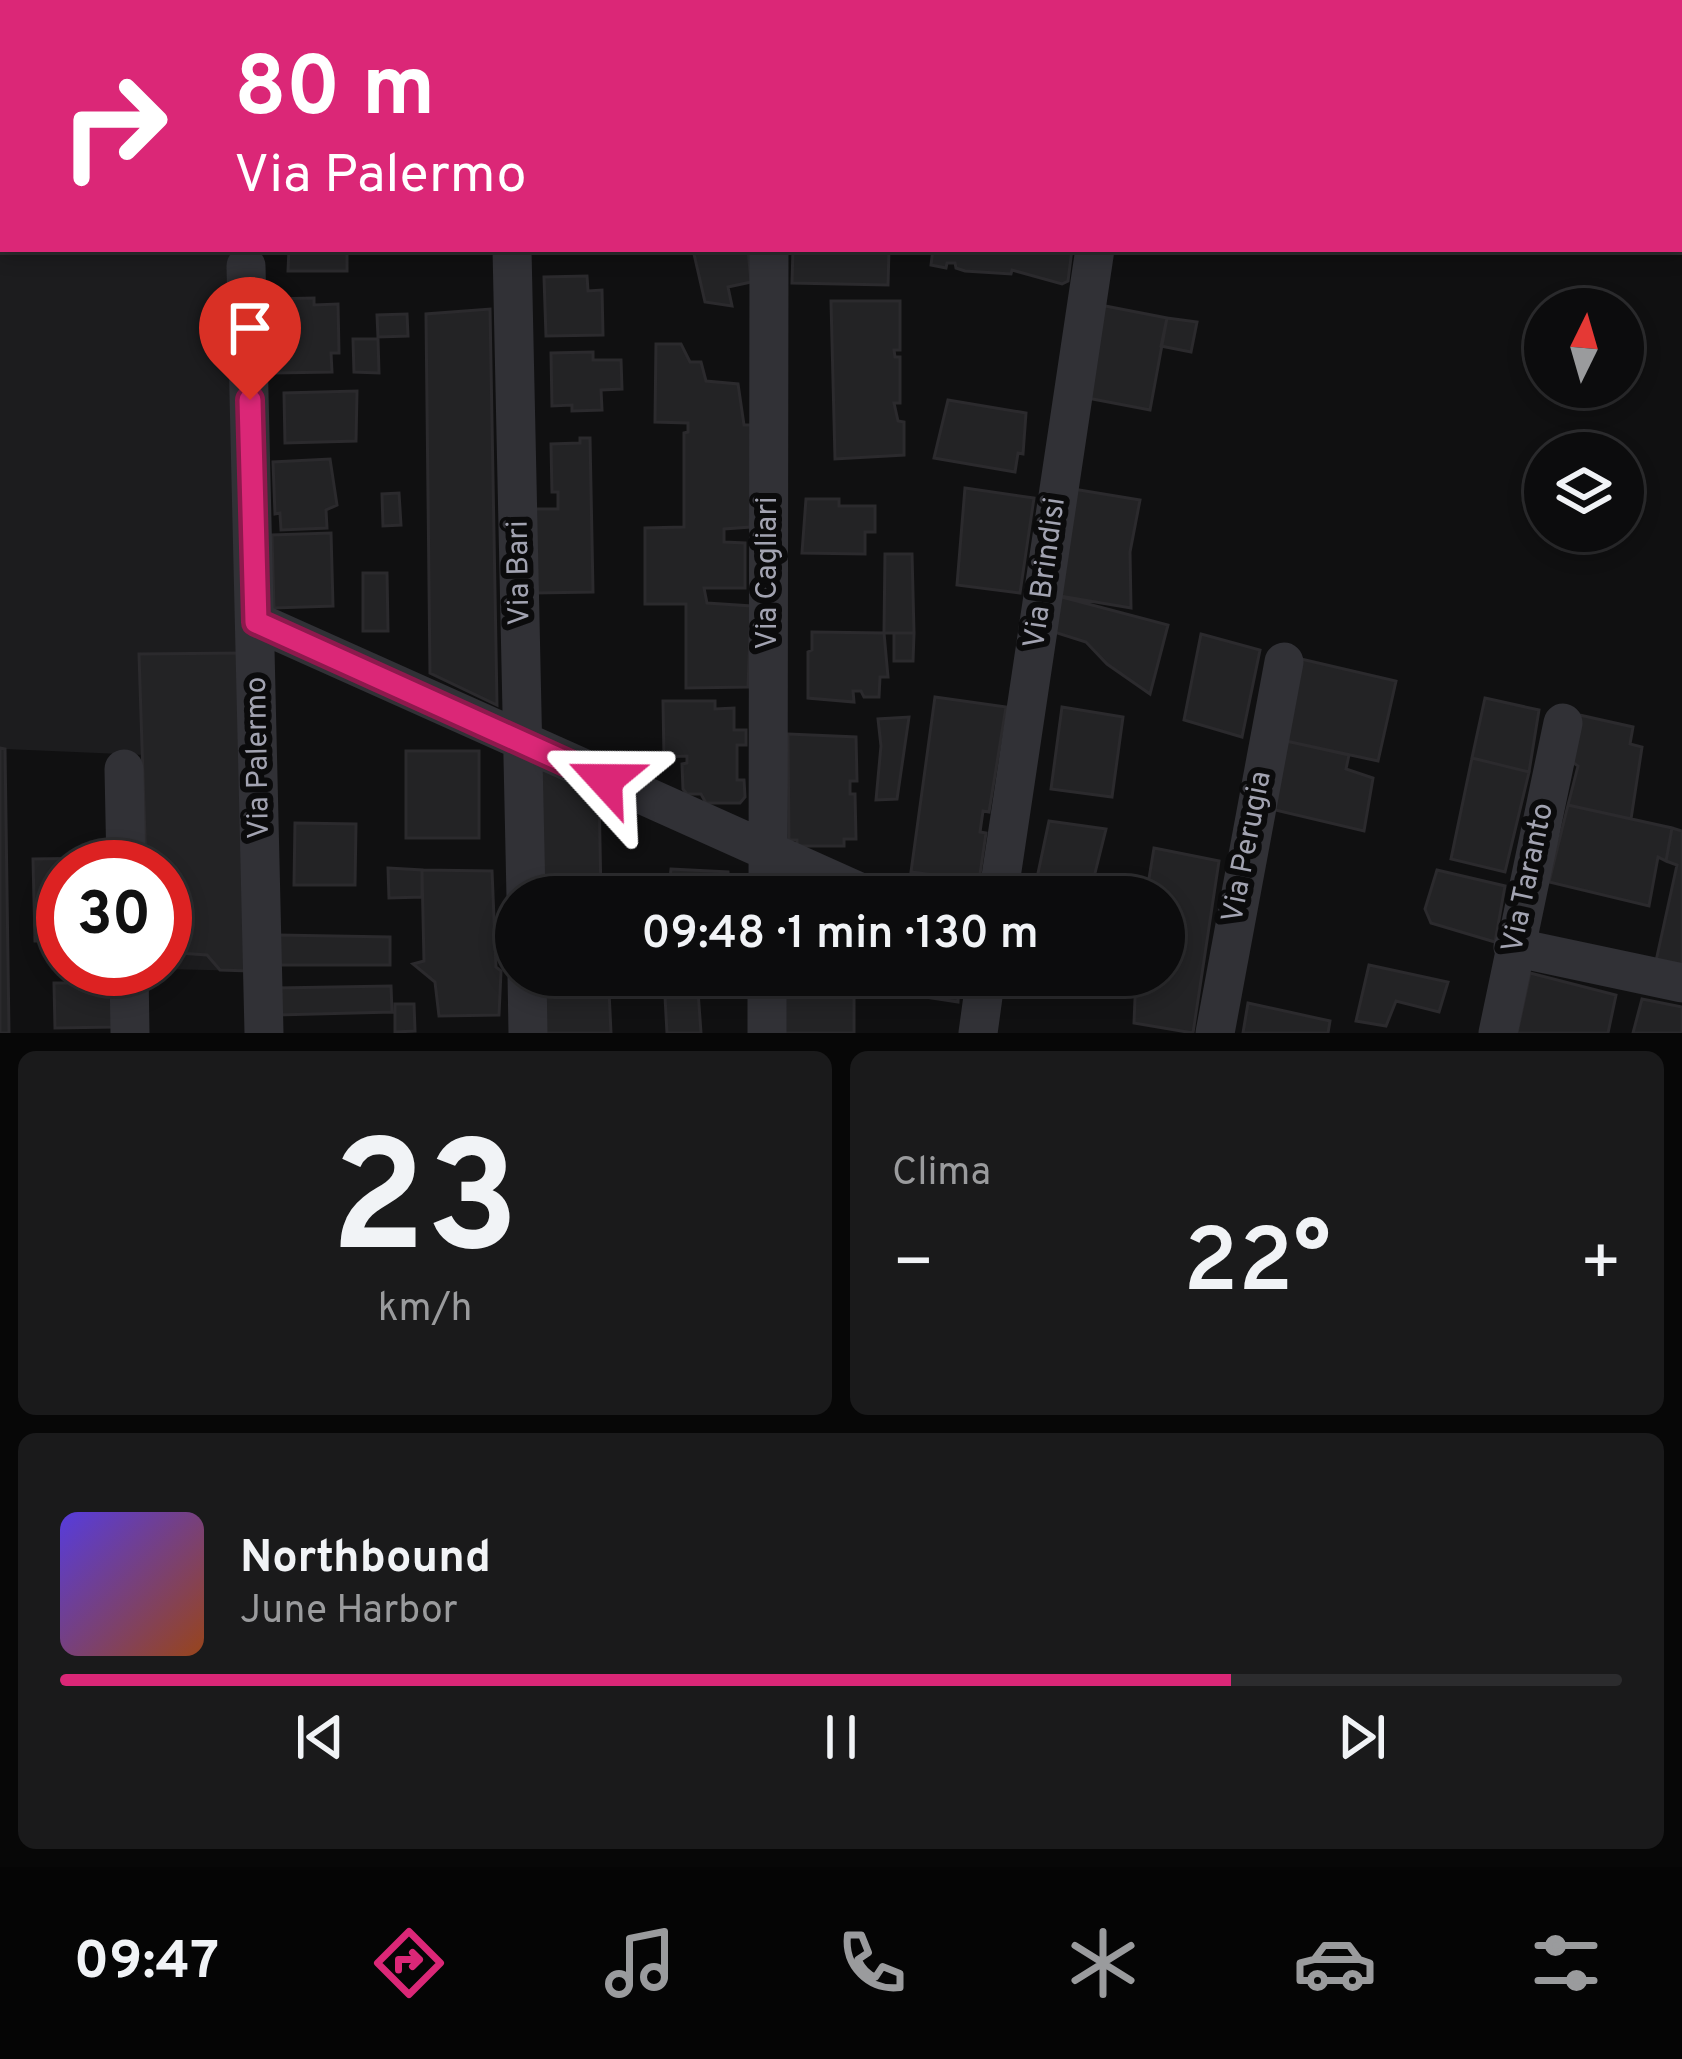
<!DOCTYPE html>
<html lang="it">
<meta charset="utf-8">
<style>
body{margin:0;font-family:Overpass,sans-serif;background:#1a1a1b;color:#f1f3f6;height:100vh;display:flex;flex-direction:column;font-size:45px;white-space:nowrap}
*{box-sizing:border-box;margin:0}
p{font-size:39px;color:#9a9b9d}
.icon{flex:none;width:66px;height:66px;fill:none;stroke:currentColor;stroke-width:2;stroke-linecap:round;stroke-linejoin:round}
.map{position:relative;height:1033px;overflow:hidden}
.side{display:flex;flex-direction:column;gap:18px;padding:18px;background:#070707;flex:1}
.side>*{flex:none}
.guide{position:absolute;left:0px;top:0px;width:1683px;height:252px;box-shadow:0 6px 18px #0003,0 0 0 3px #2c2c2e;background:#db2777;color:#fff;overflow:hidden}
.needle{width:78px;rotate:5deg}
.controls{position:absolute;left:1524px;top:288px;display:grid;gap:24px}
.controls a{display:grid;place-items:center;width:120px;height:120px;border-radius:50%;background:#0c0c0d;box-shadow:0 6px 18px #0003,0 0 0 3px #2c2c2e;font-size:60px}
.speed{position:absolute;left:36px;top:840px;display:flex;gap:24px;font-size:60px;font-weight:700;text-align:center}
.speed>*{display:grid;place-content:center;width:156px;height:156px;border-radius:50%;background:#0c0c0d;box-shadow:0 6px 18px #0003,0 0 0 3px #2c2c2e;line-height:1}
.speed .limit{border:18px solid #d22;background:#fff;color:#111}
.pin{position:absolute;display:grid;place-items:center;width:102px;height:102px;color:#fff;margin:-123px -51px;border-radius:50% 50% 50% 0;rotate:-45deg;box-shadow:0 0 12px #0007}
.pin .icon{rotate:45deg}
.me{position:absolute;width:132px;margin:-66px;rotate:294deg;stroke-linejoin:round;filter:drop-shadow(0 0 9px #0008)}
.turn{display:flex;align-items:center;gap:42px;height:252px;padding:0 36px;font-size:54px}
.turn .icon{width:156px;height:156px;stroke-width:2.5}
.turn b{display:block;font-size:84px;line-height:102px}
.big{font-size:90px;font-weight:600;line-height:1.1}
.side .widget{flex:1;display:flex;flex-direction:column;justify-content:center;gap:18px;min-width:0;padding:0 42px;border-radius:18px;background:#1a1a1b}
.side .dial{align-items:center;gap:0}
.dial b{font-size:156px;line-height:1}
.song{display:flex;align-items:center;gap:36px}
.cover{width:144px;height:144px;border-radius:18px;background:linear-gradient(135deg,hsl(250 70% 55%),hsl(20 70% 35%))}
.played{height:12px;border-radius:6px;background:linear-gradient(90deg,#db2777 75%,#2c2c2e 75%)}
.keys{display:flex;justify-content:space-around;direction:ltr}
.heat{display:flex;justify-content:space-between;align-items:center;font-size:66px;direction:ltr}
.side .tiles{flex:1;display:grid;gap:18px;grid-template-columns:1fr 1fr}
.widget:last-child{grid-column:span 2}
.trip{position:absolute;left:495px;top:876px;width:690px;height:120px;border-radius:60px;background:#0c0c0d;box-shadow:0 6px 18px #0003,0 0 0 3px #2c2c2e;font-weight:600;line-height:120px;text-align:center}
.dock{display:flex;height:192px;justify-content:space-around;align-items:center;background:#050505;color:#9a9b9d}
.dock .icon{width:84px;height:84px}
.dock .current{color:#db2777}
.dock b{font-size:54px;color:#f1f3f6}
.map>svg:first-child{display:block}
</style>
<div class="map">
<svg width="1682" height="1033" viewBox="0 0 1682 1033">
<rect width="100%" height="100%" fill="#101011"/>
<path fill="#1c1c1e" d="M0,0L96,3H3V249H232L251,816L249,971L165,969V867H146L144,755L5,749L9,1033H0Z"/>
<path fill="#161b18" d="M96,0H332V3H96Z"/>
<path fill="#232325" stroke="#2b2a2d" stroke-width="3" d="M0,0H48L3,3L0,51Z
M380,0H444V3H380Z
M524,0H599V3H525Z
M637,0H731V3H637Z
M928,0H1002V3H935Z
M1071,0H1139L1071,3Z
M1325,0H1594L1608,3H1325Z
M1680,17L1682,19V94H1680Z
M289,249H347V271H288Z
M698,249H748L751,282L728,287L732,306L705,302L694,254L701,252Z
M793,249H889L888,285L792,283Z
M933,249H1072L1068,281L1062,284L1012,270L1011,274L965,271L956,268L955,263H947L946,268L931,265Z
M587,276L588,291L602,290L603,335L546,336L544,277Z
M314,298V305L338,304L339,353H331L332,372L274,373L272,299Z
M831,301H900V350H894L895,357H900V403H894L898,421L904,422V455L835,459Z
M1095,304L1167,318L1150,410L1077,396Z
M490,309L497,705L430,673L426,314Z
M407,314L408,336L378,337L377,315Z
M1167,318L1197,322L1191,352L1161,346Z
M353,339H378L379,373L354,372Z
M656,344H681L690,362H701L706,381L738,384L744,425H754L750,527L724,529V542L745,543V588H704L707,603L751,606L748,687L686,688V604H645V528L684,527V433L688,432V423L655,422Z
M593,352V360H621L622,389L601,390L602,410L572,411V405L552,406L551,353Z
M357,391L356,441L285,443L284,393Z
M948,400L1026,413L1023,454L1018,453L1015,472L934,458Z
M580,438H590L593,592L535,593L534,509H558V492H552L551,444L580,443Z
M330,459L337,505L326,510L327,528L281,530L280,513L275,514L273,462Z
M965,488L1034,498L1020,593L957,585Z
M1067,488L1140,500L1130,552L1131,608L1054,595Z
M399,493L401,525L383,526L382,494Z
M806,499H839V506H875V532H865V554L802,553Z
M331,533L333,606L274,608L272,535Z
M885,554H912L914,633H884Z
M363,573H387L388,631H363Z
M1054,595L1168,625L1150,694L1107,664L1086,642L1054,632Z
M812,632L884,633L888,677H880L879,697H864L861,691H853L854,702L808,698V652L812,650Z
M894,633H914L913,661H894Z
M1201,634L1260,650L1242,737L1184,720Z
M245,653L249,971L220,970L207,955L165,952V867H146L139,654Z
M1301,659L1396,681L1378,761L1286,741Z
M935,697L1006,707L989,812L983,811L980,832L986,833L979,881L911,872Z
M1485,698L1539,710L1529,772L1472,758Z
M663,701H715V709L734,708V730H746V745H737V780H744L745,797L740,803H706L701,794H687L683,789L682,764L687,763V756L664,757Z
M1062,707L1123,717L1112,797L1051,789Z
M1575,714L1633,727L1630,744L1642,747L1631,819L1568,805L1578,766L1571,761Z
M909,717L897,799L876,800L881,746L878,719Z
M788,734L856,737L857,781H850V794H855L856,839H844V846H797V840H789Z
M1286,741L1349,755L1346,769L1373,778L1364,831L1271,809Z
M0,748L5,749L9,1033H0Z
M406,751H479V838H406Z
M1472,758L1529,772L1505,872L1451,859Z
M538,760L599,791L601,897H537Z
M1568,805L1672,828L1666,861L1658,857L1649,906L1549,882Z
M1049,821L1106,829L1089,897H1033Z
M295,823L356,824L355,885H294Z
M1672,828L1682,831V967L1656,961L1677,865L1666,861Z
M1154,848L1219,861L1193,1033L1134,1023L1136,975H1164V897H1146Z
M102,858L103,867H63V941H35L33,859Z
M388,868L422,870V897L389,898Z
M671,869L728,872L730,897H668Z
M422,870L492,871L496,967L501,971L499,1015L439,1016L435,982L413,964L424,961Z
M1437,870L1505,886L1495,942L1431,923L1425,909Z
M791,878L819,890L818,897H790Z
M277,935L390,937V965H277Z
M1369,965L1448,982L1439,1012L1396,1001L1386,1026L1356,1021Z
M74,969H113L114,1027L55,1028L54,983H74Z
M1530,973L1616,995L1608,1033H1517Z
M783,975H854V991L782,984Z
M881,975H959L958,1002L879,990Z
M697,977L701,1033H667L664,978Z
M782,984L854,991V1033H782Z
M391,986L392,1012L277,1015V988Z
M609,991L611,1033H541L539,993Z
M1642,999L1682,1007V1033H1633Z
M1248,1003L1330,1021L1328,1033H1243Z
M395,1004H414L415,1031L395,1032Z"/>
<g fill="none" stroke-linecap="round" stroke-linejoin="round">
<path stroke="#313136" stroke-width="39" d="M494,0V3
M769,0V3
M1033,0V3
M1191,3L1192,0
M1680,120H1682
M512,249L526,897
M246,266L264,1033
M257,622L866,895
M124,769L126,867
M768,897L769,249
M998,897L1095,249
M1513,947L1682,983
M129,969L130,1033
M527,975L528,1033
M767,1033V975
M978,1033L986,975
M1215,1033L1284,662
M1498,1033L1563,723"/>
</g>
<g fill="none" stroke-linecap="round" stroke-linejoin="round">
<defs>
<path id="route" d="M250,400L256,622L605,780"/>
</defs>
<use href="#route" stroke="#8e194d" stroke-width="30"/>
<use href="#route" stroke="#db2777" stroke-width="21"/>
</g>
<g text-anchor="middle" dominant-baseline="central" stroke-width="12" stroke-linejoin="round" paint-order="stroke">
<g font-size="30" fill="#a2a3b1" stroke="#0b0b0c">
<text transform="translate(520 573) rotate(-91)">Via Bari</text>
<text transform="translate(768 573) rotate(-90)">Via Cagliari</text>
<text transform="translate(1046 573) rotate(-82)">Via Brindisi</text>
<text transform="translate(259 758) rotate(-91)">Via Palermo</text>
<text transform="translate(1248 847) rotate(-79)">Via Perugia</text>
<text transform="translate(1529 878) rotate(-78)">Via Taranto</text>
</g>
</g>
</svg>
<div class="controls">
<a><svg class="needle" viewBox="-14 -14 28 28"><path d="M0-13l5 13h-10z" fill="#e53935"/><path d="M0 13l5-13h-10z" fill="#9a9b9d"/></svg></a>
<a><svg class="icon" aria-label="layers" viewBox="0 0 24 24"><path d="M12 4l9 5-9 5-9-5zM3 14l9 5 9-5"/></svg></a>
</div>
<div class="speed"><div class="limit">30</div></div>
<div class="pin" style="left:250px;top:400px;background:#d93025"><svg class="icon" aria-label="arrive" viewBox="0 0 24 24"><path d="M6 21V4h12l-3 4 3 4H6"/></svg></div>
<svg class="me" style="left:605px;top:780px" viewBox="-20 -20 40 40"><path d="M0-17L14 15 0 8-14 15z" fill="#db2777" stroke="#fff" stroke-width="4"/></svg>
<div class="trip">09:48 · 1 min · 130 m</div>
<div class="guide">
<div class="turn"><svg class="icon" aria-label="right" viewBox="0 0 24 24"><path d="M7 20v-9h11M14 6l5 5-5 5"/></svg><div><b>80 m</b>Via Palermo</div></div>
</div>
</div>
<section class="side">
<div class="tiles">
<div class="widget dial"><b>23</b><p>km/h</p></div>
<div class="widget"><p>Clima</p>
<div class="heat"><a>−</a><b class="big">22°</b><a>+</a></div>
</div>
<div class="widget">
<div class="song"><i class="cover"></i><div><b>Northbound</b><p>June Harbor</p></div></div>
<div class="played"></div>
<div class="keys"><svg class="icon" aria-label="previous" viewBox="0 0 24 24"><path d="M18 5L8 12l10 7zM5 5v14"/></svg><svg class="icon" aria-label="pause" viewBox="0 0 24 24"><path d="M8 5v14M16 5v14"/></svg><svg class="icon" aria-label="next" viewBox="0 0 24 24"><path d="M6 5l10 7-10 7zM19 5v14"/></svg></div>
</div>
</div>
</section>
<nav class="dock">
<b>09:47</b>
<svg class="icon current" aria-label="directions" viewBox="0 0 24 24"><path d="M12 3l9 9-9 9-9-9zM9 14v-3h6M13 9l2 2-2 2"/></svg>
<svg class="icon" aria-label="music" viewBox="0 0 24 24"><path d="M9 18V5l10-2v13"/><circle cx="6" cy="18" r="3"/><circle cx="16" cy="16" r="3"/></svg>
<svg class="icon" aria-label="phone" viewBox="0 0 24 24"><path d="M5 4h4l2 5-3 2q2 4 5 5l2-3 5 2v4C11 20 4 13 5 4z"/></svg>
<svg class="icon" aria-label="climate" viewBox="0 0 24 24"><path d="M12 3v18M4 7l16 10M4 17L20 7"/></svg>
<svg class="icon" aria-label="car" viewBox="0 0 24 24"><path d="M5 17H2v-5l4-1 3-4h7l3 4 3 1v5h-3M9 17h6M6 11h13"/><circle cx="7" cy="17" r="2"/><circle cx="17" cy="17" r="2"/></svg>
<svg class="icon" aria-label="filters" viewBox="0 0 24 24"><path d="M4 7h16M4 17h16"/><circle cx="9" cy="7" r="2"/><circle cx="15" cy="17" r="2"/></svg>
</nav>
